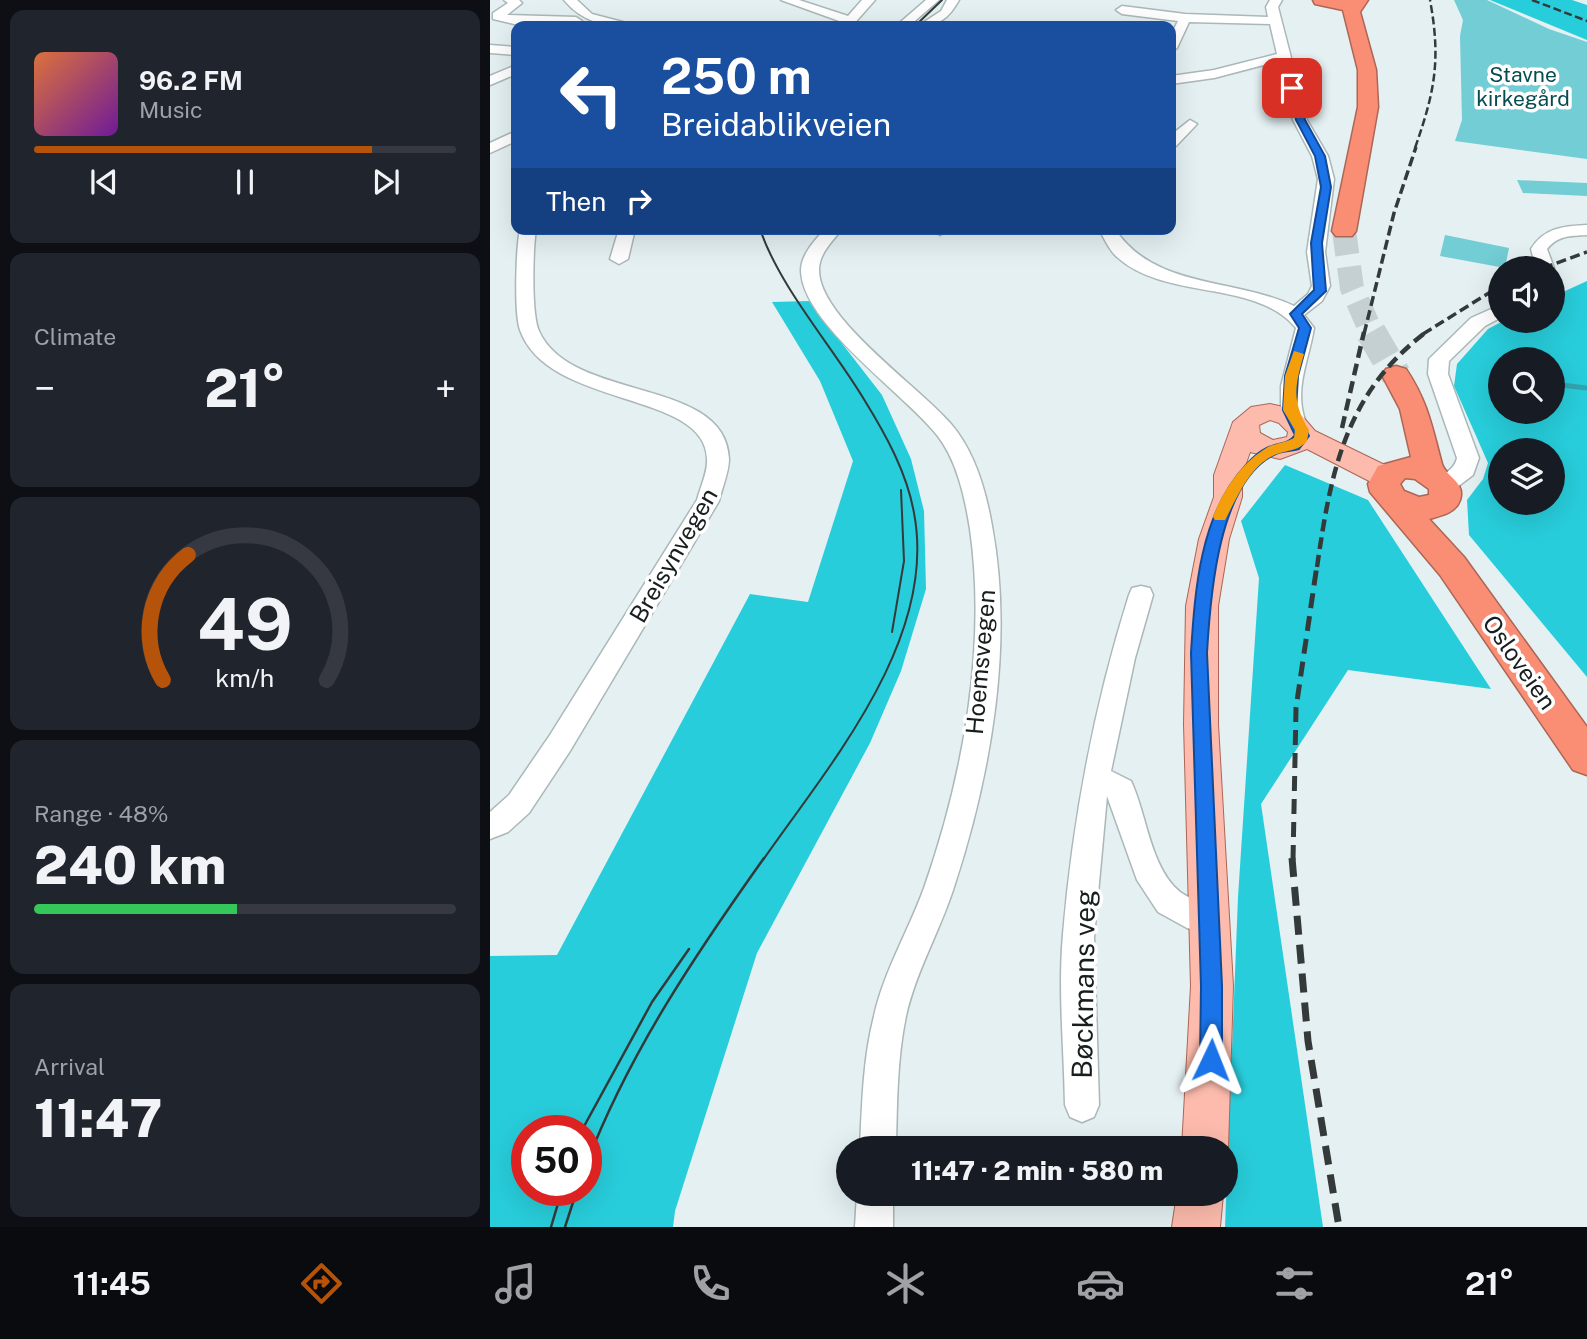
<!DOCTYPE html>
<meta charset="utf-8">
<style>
body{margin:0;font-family:"Public Sans",sans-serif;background:#20242c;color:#f1f3f6;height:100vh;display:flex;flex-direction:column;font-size:26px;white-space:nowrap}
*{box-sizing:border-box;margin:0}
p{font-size:23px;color:#9ea1a6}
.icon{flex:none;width:38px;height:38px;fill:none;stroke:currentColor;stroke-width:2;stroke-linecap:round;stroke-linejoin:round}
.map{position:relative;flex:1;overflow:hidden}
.panel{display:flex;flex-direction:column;gap:10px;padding:10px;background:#0d0f14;width:490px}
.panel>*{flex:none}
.hud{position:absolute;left:21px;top:21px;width:665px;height:214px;border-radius:14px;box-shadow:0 7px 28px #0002;background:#1a4fa0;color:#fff;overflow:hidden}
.buttons{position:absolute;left:998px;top:256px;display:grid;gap:14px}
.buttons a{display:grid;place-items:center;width:77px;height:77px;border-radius:50%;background:#171b24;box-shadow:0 7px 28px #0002;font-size:35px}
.speed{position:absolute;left:21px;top:1115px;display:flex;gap:14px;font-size:35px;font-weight:700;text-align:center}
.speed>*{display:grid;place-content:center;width:91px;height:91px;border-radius:50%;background:#171b24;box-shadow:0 7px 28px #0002;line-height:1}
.speed .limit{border:10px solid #d22;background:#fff;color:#111}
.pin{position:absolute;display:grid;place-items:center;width:60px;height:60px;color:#fff;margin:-30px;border-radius:14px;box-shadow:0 4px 10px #0006}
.me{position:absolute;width:77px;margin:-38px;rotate:2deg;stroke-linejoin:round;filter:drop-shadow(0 0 5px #0008)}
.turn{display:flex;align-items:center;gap:24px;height:147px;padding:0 35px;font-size:32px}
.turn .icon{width:91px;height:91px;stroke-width:2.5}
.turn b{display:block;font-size:49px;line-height:60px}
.then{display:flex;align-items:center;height:66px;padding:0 35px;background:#0003;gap:14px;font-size:26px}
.big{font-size:52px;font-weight:800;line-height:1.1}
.panel .card{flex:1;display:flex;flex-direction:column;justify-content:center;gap:10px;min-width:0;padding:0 24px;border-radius:14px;background:#20242c}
.panel .dial{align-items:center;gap:0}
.dial svg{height:182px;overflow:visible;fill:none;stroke:#363941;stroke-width:7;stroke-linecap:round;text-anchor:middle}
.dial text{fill:#f1f3f6;stroke:none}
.song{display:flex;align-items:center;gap:21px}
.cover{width:84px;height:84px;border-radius:10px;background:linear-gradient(135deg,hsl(20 70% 55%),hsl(280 70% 35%))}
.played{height:7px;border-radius:4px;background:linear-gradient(90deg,#b45309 80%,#363941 80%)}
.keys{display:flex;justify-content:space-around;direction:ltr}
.heat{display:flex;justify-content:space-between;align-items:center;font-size:38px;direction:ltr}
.charge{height:10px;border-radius:5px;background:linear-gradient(90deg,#34c759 48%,#363941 0)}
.trip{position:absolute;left:346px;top:1136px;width:402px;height:70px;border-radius:35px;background:#171b24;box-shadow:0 7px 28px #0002;font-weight:800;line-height:70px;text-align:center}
.tab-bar{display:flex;height:112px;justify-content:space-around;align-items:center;background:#090b0e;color:#9ea1a6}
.tab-bar .icon{width:49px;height:49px}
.tab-bar .current{color:#b45309}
.tab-bar b{font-size:32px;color:#f1f3f6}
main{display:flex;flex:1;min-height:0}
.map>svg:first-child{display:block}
</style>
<main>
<section class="panel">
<div class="card">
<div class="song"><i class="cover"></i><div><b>96.2 FM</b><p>Music</p></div></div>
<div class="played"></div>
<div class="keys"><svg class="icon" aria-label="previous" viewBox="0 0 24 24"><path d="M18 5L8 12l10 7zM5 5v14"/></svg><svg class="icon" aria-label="pause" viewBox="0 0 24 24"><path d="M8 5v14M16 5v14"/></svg><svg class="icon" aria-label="next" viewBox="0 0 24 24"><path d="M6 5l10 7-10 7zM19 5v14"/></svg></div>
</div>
<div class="card"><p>Climate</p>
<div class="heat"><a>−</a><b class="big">21°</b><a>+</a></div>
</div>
<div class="card dial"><svg viewBox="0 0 100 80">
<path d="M14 69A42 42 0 1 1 86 69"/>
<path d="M14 69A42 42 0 0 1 25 14" stroke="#b45309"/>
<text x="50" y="56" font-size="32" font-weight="700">49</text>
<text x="50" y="72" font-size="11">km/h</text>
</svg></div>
<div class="card"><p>Range · 48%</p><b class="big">240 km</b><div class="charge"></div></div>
<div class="card"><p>Arrival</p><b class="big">11:47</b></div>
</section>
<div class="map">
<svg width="1097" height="1227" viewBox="0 0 1097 1227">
<rect width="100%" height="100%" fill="#e4f0f2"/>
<path fill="#72cdd5" d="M964,0H997L1059,29L1097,42V159L965,141L972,120L970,36L973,20Z
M1027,180L1097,183V196L1033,193Z
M955,235L1019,248L1015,268L950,256Z"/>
<path fill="#28cddb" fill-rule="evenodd" d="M1000,0H1082L1097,5V40Z
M1097,281V677L979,535L977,500L993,479L998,463L964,386L967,364L998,329L1015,320H1062V297ZM1010,359H1062V411H1010ZM1010,450H1062V502H1010Z
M319,301L392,395L421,459L434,511L436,589L411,671L380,743L267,953L185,1211L183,1227H0V956L67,955L260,594L318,602L363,461L330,381L282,302ZM37,1130H96V1190H37Z
M795,465L878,500L1001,689L858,670L771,804L833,1227H735L748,897L769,578L751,521Z"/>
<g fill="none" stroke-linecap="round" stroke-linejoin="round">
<path stroke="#31a5b0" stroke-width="5" d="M1062,384L1097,388"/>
<path stroke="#c5d0d2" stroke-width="24" stroke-dasharray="24 12" stroke-linecap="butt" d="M854,231L862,288L882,334"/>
<path stroke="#c5d0d2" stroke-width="30" stroke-dasharray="30 15" stroke-linecap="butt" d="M881,332L906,375"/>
<defs>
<path id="minor" d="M14,0H29L32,3L17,15L86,17L92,21L86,25L24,24L3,19V13L18,3Z
M74,0H87L102,14L148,26C118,27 94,24 74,0Z
M291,0H309L358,16L372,0H385L362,26H349L352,22Z
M436,0H449L419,26H406Z
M457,0H469C459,18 449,26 428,26L451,11Z
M780,0H792L788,7L817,120L838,156L844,179L835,252L840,286L832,301L814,315L824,328C819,360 804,388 815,420L805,427L795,420L791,409V386L806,328C766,279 675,301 627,257C619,250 614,238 609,229H625C664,289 745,278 804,306L818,294L822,286L817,252L828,179L822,156L803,120L789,61L724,78L681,84V76L724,70L787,54L780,24L699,22L687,48L681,52V35L688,21L632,14L626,10L632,6L695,14L778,17L776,7Z
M0,45L26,47V55L0,53Z
M26,65V74L0,85V76Z
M700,120L707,124L686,146L681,147V135Z
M26,131V141L0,153V143Z
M1097,225V235C1081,236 1068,235 1057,249L1064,268L1062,270L1046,268L1041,249C1054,228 1073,226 1097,225Z
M30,229H46C43,250 41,313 49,331C81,403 236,376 239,459C239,472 232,488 229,501L80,751L39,813L18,832L0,839V812L19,795L60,735L207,500C210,488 218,472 217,459C216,390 58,409 30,330C24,313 26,249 30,229Z
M129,229H145L138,259L129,264L120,259Z
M335,229H352C343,241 329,253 329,270C329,319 430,387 461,424C485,452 496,491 502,526C524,644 501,774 464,887C450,931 426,971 416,1016C407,1059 407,1104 406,1148H370C372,1104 373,1059 384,1016C394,971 418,932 434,888C473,777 497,647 480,529C475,498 467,460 447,435C415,394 311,323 311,270C311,255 325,240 335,229Z
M442,229H458V230L450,235Z
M1010,305V318L995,326L959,361L958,374L989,458L983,475L962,491H946L943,486C950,474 964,472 967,458L938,374L939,359L981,318Z
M651,586L660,588L663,595L645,658L621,771L641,781C657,815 660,867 690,892C702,901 717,903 731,908L735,919L731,930L720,934L697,928L668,912L647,880L617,796L604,937L609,1105L604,1117L592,1122L580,1117L575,1105C574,1049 568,990 573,934C583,818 604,706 639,595L642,588Z
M367,1194H403V1227H365Z"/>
<path id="major" d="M780,404L807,410L825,431L905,470L909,477L905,484L895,487L885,484L817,449L790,459L760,452L752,475V497L739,539L728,606V724L743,986L738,1148L737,1151V1148H692L701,986L694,724L696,606L709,539L724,497V475L743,422L761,407ZM780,420L789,423L798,432L797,437L783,440L770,433L769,425Z
M687,1194H733L730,1227H682Z"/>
<path id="highway" d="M823,0H878L870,12L886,70L888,107L866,231L862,236H846L842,231L868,107V70L853,10L825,4Z
M906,366L916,369C938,402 942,427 952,464C956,477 976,482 970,500C966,513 950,516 939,519L974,557L1097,727V775L1083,770L950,575L880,492L878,484L888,466L921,457L910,409L892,375L896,369ZM915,478L925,479L939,489V495L929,497L914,491L910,484Z"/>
</defs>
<use href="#minor" stroke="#abb7b8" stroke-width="3"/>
<use href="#major" stroke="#ab6656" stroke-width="2"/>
<use href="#highway" stroke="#ab6656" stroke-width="3"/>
<use href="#minor" fill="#fff" fill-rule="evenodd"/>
<use href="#major" fill="#fcbbac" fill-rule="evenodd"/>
<use href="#highway" fill="#fa8e74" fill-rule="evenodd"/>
<path stroke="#343a3a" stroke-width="2" d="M425,26L452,0
M270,229C290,288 343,347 375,401C396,435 417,473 424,513C448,639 340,764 273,860
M402,632L414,561L411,490"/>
<path stroke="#343a3a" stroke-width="2.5" d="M92,1130L162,1002L199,949
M96,1165C139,1053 205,955 274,858
M61,1227L72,1190
M75,1227L87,1190"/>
<path stroke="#343a3a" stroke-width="2.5" stroke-dasharray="8 3.5" stroke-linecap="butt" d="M1042,0L1097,21
M925,148C945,91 951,60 940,0"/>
<path stroke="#343a3a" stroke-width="3.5" stroke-dasharray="10 4.5" stroke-linecap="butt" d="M1053,268L1097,252
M874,334L904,213L926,147
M933,334L1010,286"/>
<path stroke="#343a3a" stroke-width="4.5" stroke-dasharray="12 6" stroke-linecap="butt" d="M852,428L874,332
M827,567C841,471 855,394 936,332"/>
<path stroke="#343a3a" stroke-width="5" stroke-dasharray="15 8" stroke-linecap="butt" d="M803,860L806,708L827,565"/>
<path stroke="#343a3a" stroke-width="7" stroke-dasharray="19 10" stroke-linecap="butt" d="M802,858L818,1041L849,1227"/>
</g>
<path fill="#1a73e8" stroke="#114b97" stroke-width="2" d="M802,86L807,88L815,120L835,156L841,187L832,243L836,291L812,314L821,328L808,376L806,410L819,436L809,449C802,451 794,451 788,453C728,477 720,599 717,653L732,986V1060L728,1067L721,1071L713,1067L710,1060L711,986L701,653C705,589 710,514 756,465C762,458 773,448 782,446C792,442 798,444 805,435L793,410L795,376L809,328L800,314L824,290L821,243L831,187L825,156L806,120L798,88Z"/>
<path fill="#f59e0b" d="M804,351L814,354C805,386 801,401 819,430L817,441C808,451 798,450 787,454C760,464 747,498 735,520H725L723,517C733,490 752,462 778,447C786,443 795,443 804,438L805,430L793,410L795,376Z"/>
<g text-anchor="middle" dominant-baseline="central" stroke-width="7" stroke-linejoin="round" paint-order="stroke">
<g font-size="21" fill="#074c52" stroke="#fff">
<text x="1033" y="74">Stavne<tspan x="1033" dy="24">kirkegård</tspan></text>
</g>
<g font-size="24" fill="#181d1d" stroke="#fff">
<text transform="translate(183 555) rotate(-60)">Breisynvegen</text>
<text transform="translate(490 662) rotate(-85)">Hoemsvegen</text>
<text transform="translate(1030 662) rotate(55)">Osloveien</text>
</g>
<g font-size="28" fill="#181d1d" stroke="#fff">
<text transform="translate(593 984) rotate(-89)">Bøckmans veg</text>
</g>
</g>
</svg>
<div class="buttons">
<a><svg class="icon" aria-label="sound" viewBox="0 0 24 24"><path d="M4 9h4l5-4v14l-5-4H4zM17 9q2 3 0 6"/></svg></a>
<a><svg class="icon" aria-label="search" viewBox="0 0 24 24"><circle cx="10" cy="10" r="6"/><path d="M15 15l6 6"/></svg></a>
<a><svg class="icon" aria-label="layers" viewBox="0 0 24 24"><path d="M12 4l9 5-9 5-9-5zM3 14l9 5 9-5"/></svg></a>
</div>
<div class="speed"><div class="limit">50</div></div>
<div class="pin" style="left:802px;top:88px;background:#d93025"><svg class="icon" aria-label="arrive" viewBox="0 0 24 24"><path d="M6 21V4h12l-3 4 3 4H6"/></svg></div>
<svg class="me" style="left:721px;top:1060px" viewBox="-20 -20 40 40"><path d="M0-17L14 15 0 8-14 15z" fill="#1a73e8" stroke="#fff" stroke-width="4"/></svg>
<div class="trip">11:47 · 2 min · 580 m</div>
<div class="hud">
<div class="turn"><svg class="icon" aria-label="left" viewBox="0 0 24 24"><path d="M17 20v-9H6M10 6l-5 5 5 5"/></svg><div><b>250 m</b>Breidablikveien</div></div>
<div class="then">Then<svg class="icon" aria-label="right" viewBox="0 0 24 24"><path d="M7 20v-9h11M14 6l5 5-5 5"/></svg></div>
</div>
</div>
</main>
<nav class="tab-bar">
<b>11:45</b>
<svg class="icon current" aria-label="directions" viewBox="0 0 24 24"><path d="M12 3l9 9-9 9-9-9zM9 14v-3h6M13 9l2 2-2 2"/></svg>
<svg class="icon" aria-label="music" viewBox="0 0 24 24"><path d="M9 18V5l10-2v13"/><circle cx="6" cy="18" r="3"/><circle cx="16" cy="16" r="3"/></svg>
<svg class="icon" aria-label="phone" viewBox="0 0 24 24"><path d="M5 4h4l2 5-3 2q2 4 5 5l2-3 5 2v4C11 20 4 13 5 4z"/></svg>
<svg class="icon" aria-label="climate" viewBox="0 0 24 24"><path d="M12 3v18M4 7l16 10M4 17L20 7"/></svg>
<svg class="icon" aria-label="car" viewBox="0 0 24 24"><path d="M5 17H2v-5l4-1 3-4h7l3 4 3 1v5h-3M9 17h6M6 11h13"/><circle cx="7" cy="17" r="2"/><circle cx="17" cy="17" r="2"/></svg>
<svg class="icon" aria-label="filters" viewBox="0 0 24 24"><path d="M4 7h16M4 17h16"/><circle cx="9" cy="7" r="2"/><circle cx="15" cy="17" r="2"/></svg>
<b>21°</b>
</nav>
